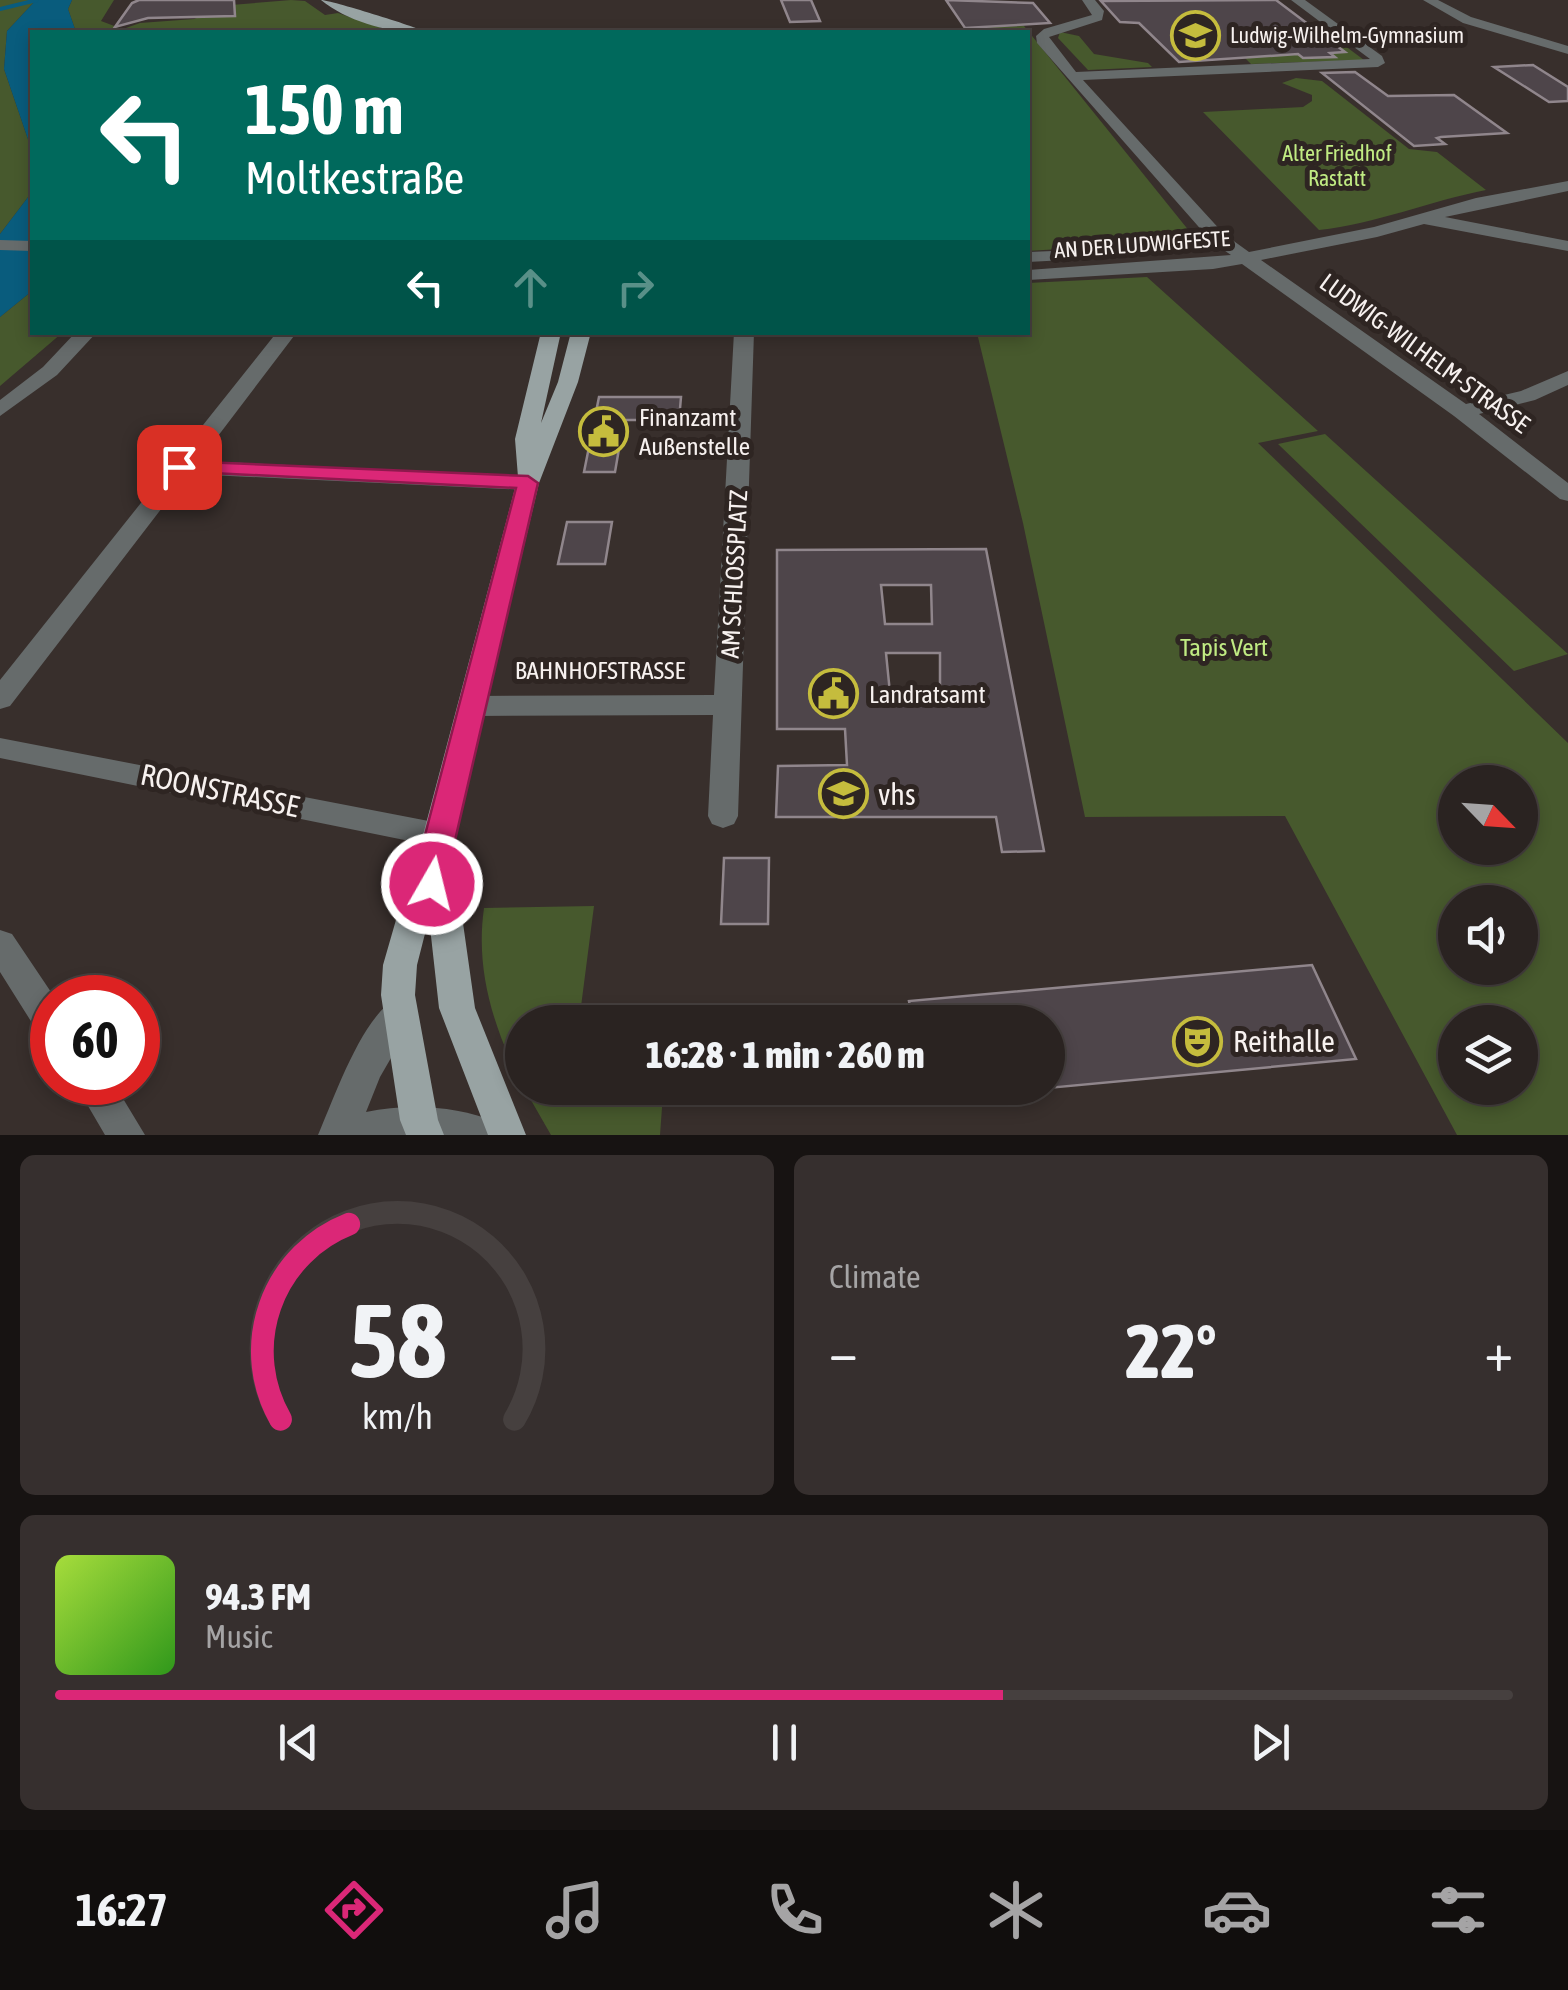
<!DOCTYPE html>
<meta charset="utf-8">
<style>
body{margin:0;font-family:"Asap Condensed",sans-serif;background:#362f2e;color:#f1f3f6;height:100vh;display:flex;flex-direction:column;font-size:38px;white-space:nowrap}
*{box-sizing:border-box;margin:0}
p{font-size:32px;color:#a5a4a5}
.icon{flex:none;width:55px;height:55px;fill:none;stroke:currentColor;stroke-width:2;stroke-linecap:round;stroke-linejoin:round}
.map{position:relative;height:1135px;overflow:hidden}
.details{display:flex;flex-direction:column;gap:20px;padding:20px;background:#171312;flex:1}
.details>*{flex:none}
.top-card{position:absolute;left:30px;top:30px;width:1000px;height:305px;border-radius:0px;box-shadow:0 5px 15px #0003,0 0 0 2px #46403f;background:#00695c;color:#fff;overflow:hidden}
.needle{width:65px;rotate:115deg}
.tools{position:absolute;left:1438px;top:765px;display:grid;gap:20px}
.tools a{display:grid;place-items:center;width:100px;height:100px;border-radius:50%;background:#2a2321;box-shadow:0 5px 15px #0003,0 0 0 2px #46403f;font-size:50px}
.speed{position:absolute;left:30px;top:975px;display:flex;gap:20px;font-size:50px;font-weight:700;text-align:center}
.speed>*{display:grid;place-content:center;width:130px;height:130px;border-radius:50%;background:#2a2321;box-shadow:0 5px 15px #0003,0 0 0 2px #46403f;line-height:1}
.speed .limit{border:15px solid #d22;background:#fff;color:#111}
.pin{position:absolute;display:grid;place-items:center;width:85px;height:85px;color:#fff;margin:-42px;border-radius:20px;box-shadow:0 5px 15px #0006}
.me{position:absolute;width:110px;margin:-55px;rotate:8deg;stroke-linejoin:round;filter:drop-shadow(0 0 8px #0008)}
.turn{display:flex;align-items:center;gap:35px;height:210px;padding:0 50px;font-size:45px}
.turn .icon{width:130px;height:130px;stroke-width:2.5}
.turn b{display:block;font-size:70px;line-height:85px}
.lanes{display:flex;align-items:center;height:95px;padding:0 50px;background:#0003;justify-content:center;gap:50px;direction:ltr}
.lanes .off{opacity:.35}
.big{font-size:75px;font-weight:800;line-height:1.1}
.details .widget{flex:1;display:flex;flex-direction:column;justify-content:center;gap:15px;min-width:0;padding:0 35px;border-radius:15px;background:#362f2e}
.details .dial{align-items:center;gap:0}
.dial svg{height:260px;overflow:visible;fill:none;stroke:#46403f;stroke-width:7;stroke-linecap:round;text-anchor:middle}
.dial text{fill:#f1f3f6;stroke:none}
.song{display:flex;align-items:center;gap:30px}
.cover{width:120px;height:120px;border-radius:15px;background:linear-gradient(135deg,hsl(80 70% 55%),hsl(110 70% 35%))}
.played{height:10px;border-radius:5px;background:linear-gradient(90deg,#db2777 65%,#46403f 65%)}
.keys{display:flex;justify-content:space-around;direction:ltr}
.heat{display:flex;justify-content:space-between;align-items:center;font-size:55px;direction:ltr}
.details .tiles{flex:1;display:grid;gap:20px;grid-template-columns:1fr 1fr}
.widget:last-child{grid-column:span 2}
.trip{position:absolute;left:505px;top:1005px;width:560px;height:100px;border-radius:50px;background:#2a2321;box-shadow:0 5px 15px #0003,0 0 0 2px #46403f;font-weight:800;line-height:100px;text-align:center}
.tab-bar{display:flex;height:160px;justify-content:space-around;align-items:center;background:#110e0d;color:#a5a4a5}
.tab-bar .icon{width:70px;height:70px}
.tab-bar .current{color:#db2777}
.tab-bar b{font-size:45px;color:#f1f3f6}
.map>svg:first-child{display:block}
</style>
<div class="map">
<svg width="1568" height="1135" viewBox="0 0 1568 1135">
<rect width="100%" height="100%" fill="#382f2c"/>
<path fill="#47592d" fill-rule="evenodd" d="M0,0H36L7,31L4,69L32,151V192L0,234Z
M72,0H114L101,21L117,27L119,32H76L68,9Z
M291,0L305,1L325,15L338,13L393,32H125L123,29L140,23L194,19L231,5Z
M1317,25L1364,60L1251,64L1243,56L1344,52L1310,26Z
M1024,26L1190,232L1185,241L1028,251V32H845Z
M1060,32L1079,36L1094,54L1148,63L1152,67L1088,70L1058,38Z
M1296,78L1322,81L1409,149L1437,152L1486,190C1429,201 1376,224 1319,230L1203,112L1303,107L1312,101V95L1282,83Z
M1147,277L1318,431L1258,443L1568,743V1135H1457L1285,816L1085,817L1023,523L977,333L1028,332V283ZM1455,782H1520V848H1455ZM1455,902H1520V968H1455ZM1455,1022H1520V1088H1455Z
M32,291V332L62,333L0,386V317Z
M1325,434L1568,654L1514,671L1278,444Z
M594,906L579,1022H522V1085C494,1028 475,972 484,908Z
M524,1088H602V1096L663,1094L660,1135H551Z"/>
<path fill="#095c7d" d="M36,0H72L68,9L76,32H32V151L4,69L7,31Z
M32,192V291L0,317V234Z"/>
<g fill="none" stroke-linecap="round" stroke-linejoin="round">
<path stroke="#095c7d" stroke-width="4" d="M0,9L37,0"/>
</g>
<path fill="#4e454a" stroke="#90868c" stroke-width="2.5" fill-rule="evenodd" d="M139,0H234L235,16L148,18L115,27L132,3Z
M781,0H811L820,21L790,22Z
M946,0L1033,3L1050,23L965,28Z
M1276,0L1345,52L1330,53L1335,57L1303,58L1298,54L1179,62L1139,23L1120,22L1101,1Z
M1533,65L1568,87V101L1549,102L1494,67Z
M1355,72L1388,96L1454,95L1507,133L1441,137L1437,138L1445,144L1414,146L1322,73Z
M599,397H681L679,420H624L615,472H584Z
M567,522H612L605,564H558Z
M986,549L1044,851L1002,852L996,817H776L778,766L847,765L845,729H777V550ZM881,585H931L932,624H885ZM886,653H940V702L891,703Z
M724,858H769L768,924H721Z
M1312,965L1356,1059L1048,1088V1022H913L909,1001Z"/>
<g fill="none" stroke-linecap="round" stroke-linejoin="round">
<path fill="#666b6b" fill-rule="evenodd" d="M1082,0H1095L1104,11L1102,20L1049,37L1076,72L1370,59L1291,0H1305L1382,56L1385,63L1378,67L1083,80L1224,234L1249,252L1374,227L1476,198L1568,181V191L1445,217L1568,241V251L1424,224L1377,237L1261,260L1466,404L1521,391L1568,371V385L1535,400L1479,414L1568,483V501L1560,499L1454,416L1242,264L1213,269L1028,280V270L1231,255L1212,242L1037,43L1036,36L1044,29L1092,15Z
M1423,0H1438L1471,17L1568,46V54L1463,23Z
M0,240L32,241V251L0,250Z
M1078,250L1087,255L1084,259L1028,262V252Z
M76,332H97L57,375L0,416V400L43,367Z
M277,332H297L199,461L527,476L539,483L527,490L188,474L10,706L0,709V680Z
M734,332H754L738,816L734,824L723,828L712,824L708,816L713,715L473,716L463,713L459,706L463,699L473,696L714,695Z
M0,738L439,823L450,827L455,835L450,843L439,847L0,758Z
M0,930L12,934L55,998L52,1038L39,1034L0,972Z
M399,998L411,1002L417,1013L380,1077L366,1112C410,1103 456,1106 497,1122L503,1135H318C333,1101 364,1010 399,998Z
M74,1082H113L145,1135H105Z"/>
<path fill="#98a3a3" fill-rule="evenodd" d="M321,0C330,0 417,27 426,32C392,34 348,22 321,0Z
M541,332H561L541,423L558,382L571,332H591L578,382L539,483L455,835L448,882L460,902L475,1008L526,1135H488L439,1008L429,918L417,965L415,995L438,1120L444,1135H406L400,1120L381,995L383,965L400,906L416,881L423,835L518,477L515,439Z"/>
</g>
<path fill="#db2777" stroke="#8e194d" stroke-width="2.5" d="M179,461L528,476L538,483L443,892L432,896L422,892L418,884L425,835L516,488L172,471L169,467Z"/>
<defs>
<symbol id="school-ring" viewBox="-11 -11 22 22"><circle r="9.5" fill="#2e2522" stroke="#c5bc3d" stroke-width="1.5"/><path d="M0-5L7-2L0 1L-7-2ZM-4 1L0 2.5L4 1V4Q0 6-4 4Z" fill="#c5bc3d"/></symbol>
<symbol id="civic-ring" viewBox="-11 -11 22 22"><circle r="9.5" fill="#2e2522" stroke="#c5bc3d" stroke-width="1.5"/><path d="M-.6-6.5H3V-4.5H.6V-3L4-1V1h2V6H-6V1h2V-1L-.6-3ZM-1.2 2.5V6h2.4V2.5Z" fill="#c5bc3d"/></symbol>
<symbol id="theatre-ring" viewBox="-11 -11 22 22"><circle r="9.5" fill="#2e2522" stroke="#c5bc3d" stroke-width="1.5"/><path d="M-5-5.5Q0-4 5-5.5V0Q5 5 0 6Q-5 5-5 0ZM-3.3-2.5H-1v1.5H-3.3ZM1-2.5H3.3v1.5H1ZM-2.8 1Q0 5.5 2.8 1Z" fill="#c5bc3d"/></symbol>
</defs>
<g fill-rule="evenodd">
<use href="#school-ring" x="1168" y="8" width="55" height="55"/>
<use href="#civic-ring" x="576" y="404" width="55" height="55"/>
<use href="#civic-ring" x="806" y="666" width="55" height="55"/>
<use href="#school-ring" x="816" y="766" width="55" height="55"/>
<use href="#theatre-ring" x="1170" y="1014" width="55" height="55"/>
</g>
<g text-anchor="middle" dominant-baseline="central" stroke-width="10" stroke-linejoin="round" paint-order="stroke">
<g font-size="22" fill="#f7f1ef" stroke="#2e2522" text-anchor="start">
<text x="1230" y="35">Ludwig-Wilhelm-Gymnasium</text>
</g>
<g font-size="22" fill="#c0eb83" stroke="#2e2522">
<text x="1337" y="153">Alter Friedhof<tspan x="1337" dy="25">Rastatt</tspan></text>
</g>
<g font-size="22" fill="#f7f1ef" stroke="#2e2522">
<text transform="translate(1142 244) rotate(-4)">AN DER LUDWIGFESTE</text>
</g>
<g font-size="25" fill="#f7f1ef" stroke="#2e2522">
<text transform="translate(1425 353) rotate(36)">LUDWIG-WILHELM-STRASSE</text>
<text transform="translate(734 574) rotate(-87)">AM SCHLOSSPLATZ</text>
<text x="600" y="670">BAHNHOFSTRASSE</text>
</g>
<g font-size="25" fill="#f7f1ef" stroke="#2e2522" text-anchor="start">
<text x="639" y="417">Finanzamt<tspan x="639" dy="29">Außenstelle</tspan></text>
<text x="869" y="694">Landratsamt</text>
</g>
<g font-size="25" fill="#c0eb83" stroke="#2e2522">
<text x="1224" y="647">Tapis Vert</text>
</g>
<g font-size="30" fill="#f7f1ef" stroke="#2e2522">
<text transform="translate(220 790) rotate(12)">ROONSTRASSE</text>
</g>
<g font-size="30" fill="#f7f1ef" stroke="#2e2522" text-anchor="start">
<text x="878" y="794">vhs</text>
<text x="1233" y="1041">Reithalle</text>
</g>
</g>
</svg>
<div class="tools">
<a><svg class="needle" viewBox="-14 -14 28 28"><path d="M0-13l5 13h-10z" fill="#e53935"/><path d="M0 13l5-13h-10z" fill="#a5a4a5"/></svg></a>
<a><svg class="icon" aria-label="sound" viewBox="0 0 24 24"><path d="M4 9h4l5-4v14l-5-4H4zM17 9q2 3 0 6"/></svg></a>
<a><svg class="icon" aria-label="layers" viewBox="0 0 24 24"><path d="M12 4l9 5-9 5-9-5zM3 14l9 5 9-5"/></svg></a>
</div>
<div class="speed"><div class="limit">60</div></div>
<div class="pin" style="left:179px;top:467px;background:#d93025"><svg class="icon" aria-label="arrive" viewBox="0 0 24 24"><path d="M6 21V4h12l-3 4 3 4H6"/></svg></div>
<svg class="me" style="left:432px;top:884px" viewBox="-20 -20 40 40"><circle r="17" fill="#db2777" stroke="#fff" stroke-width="3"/><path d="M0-11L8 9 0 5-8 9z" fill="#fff"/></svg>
<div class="trip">16:28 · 1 min · 260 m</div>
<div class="top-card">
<div class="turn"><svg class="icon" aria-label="left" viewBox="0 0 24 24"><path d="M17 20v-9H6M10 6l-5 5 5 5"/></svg><div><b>150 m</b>Moltkestraße</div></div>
<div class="lanes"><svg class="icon" aria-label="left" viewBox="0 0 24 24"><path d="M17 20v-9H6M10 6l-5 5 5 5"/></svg><svg class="icon off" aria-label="ahead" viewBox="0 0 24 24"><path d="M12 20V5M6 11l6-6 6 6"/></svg><svg class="icon off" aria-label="right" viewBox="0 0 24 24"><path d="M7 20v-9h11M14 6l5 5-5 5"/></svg></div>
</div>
</div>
<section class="details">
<div class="tiles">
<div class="widget dial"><svg viewBox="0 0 100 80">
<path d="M14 69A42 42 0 1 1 86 69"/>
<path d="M14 69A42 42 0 0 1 35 9" stroke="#db2777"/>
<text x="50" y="56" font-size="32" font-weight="700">58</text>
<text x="50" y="72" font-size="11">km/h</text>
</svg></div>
<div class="widget"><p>Climate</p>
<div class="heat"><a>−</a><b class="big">22°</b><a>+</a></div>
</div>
<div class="widget">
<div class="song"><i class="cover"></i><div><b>94.3 FM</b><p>Music</p></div></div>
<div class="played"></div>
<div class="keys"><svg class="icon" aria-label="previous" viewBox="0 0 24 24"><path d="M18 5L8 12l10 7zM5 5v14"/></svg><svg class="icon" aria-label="pause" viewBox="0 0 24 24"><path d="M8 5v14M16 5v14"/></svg><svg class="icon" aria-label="next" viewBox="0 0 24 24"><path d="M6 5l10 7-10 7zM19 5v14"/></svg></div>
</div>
</div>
</section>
<nav class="tab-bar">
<b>16:27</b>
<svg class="icon current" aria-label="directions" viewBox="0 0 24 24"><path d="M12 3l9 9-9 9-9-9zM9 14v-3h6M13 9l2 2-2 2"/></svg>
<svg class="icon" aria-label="music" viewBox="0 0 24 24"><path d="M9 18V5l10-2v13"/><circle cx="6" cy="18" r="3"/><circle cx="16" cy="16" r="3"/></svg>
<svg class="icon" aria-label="phone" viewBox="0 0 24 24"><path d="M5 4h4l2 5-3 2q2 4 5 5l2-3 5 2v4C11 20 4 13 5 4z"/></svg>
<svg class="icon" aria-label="climate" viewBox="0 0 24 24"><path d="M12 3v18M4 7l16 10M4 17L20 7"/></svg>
<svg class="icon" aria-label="car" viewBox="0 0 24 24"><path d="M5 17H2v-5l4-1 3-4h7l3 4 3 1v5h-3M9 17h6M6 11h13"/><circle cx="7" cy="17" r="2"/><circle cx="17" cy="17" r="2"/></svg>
<svg class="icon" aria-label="filters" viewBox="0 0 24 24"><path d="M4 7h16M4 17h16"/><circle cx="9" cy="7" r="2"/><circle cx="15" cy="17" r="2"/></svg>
</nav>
